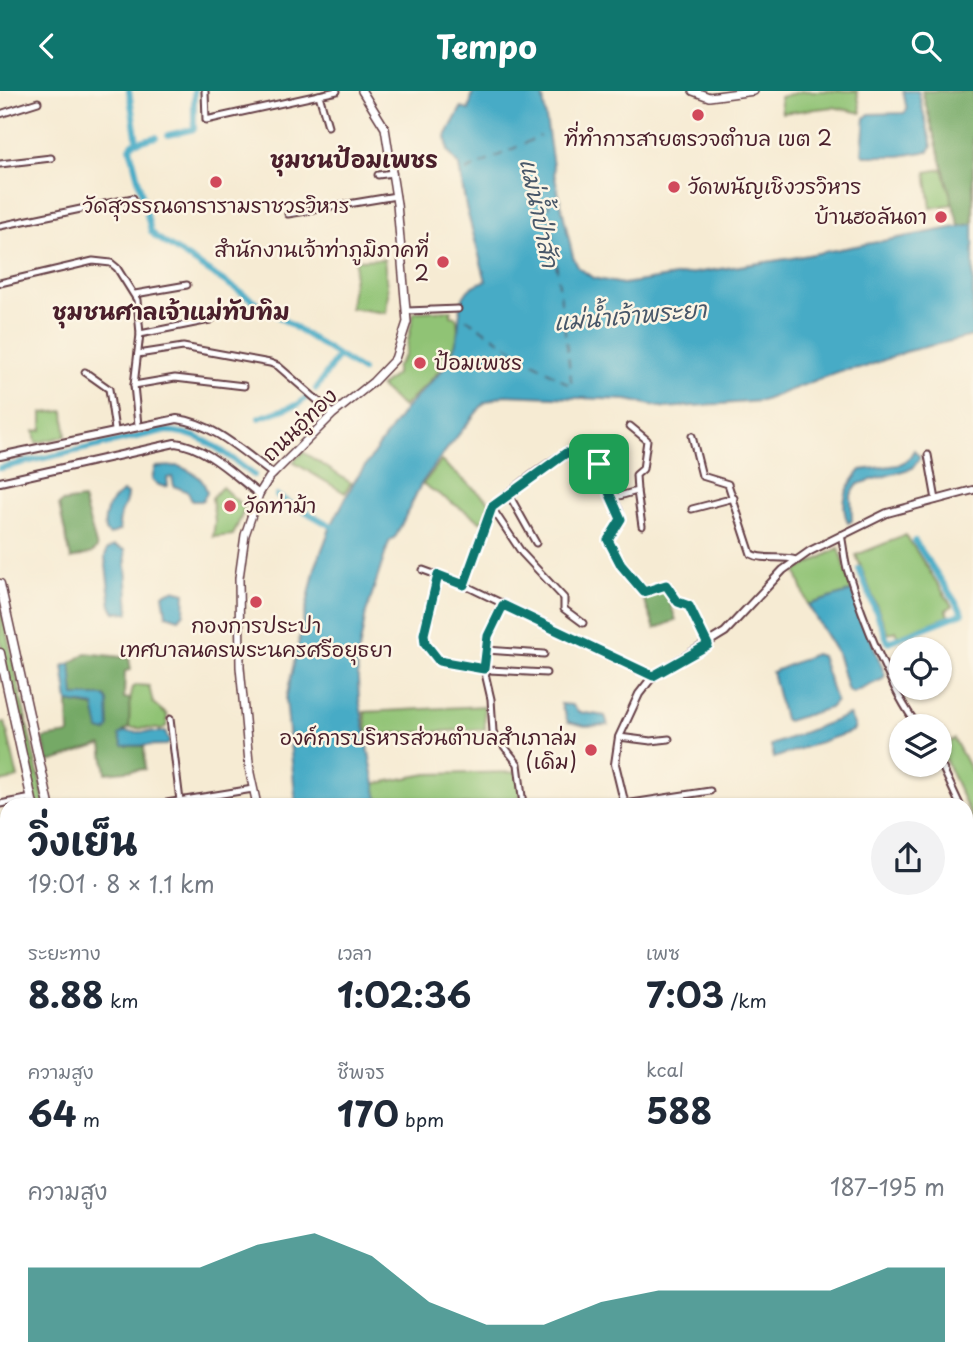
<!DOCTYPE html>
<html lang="th">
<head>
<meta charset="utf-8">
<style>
  :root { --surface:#fff; --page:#f2f2f3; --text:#1f2937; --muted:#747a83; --accent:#0f766e }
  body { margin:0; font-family:"Playpen Sans","Playpen Sans Thai",sans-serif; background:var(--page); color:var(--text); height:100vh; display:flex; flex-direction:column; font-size:26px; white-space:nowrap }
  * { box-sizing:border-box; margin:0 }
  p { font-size:23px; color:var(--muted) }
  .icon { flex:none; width:38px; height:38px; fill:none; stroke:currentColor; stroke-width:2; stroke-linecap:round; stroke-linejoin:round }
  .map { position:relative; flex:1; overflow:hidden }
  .panel { position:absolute; left:0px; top:707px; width:973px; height:567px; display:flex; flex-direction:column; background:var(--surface); border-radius:21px 21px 0 0; box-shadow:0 2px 5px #0004 }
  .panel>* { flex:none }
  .controls { position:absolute; left:889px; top:546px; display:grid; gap:14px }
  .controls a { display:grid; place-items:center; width:63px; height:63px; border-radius:50%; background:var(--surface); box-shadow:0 2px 5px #0004; font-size:35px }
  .pin { position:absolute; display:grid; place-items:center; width:60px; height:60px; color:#fff; margin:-30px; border-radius:14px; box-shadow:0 4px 10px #0006 }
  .round { display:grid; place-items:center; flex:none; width:74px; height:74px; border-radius:37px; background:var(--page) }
  .summary { display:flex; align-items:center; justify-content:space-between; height:119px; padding:0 28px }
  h1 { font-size:38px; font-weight:700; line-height:52px }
  .metrics { display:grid; grid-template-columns:repeat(3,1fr); gap:10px; height:119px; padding:7px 28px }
  .metrics div { display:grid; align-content:center }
  .metrics b { font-size:35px; font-weight:700 }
  .metrics small { font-size:19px; font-weight:400 }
  .metrics p { font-size:19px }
  .chart { height:196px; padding:14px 28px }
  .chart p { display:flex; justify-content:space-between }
  .chart svg { width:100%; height:126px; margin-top:7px; fill:var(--accent); opacity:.7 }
  header { display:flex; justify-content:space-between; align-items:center; height:91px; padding:0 28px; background:var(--accent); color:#fff; font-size:32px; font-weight:700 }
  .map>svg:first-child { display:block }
  .green { fill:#90c374; stroke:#6d7150; stroke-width:2 }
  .forest { fill:#74a966; stroke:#5f6448; stroke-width:2 }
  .water { fill:#46abc6; stroke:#486578; stroke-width:2 }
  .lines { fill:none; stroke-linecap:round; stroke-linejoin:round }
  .canal { stroke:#46abc6; stroke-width:6 }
  .ferry { stroke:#485769; stroke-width:2; stroke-dasharray:9 7; stroke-linecap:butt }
  .minor-casing { stroke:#643e44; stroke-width:9 }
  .tertiary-casing { stroke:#643e44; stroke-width:10 }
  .secondary-casing { stroke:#643e44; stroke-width:10 }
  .primary-casing { stroke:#643e44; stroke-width:11 }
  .minor { stroke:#fff; stroke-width:5 }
  .tertiary { stroke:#fff; stroke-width:6 }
  .secondary { stroke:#fff; stroke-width:7 }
  .primary { stroke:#fff; stroke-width:8 }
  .route-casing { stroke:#fff; stroke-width:14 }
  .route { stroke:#0f766e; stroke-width:9 }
  .poi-dot { fill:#d1495b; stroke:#fcf5e5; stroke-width:2.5 }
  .labels { text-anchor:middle; stroke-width:5; stroke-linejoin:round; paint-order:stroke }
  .poi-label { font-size:21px; fill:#4a1f2b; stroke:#fcf5e5 }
  .street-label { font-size:21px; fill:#4a1f2b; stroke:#fcf5e5 }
  .neighbourhood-label { font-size:23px; font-weight:bold; fill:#4a1f2b; stroke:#fcf5e5 }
  .water-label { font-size:23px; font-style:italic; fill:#485769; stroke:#fcf5e5 }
</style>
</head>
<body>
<header><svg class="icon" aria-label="back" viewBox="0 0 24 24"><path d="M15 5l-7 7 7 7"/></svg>Tempo<svg class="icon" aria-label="search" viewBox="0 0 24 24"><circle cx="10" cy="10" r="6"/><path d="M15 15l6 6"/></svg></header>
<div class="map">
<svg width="973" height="1274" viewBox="0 0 973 1274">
  <rect width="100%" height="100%" fill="#fcf5e5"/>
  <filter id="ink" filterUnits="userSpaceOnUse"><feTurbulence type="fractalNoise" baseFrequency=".0143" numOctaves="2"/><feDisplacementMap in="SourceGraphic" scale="14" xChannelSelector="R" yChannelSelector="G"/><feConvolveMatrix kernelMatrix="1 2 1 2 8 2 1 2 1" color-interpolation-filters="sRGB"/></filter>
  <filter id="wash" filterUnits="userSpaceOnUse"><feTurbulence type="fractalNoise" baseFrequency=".00686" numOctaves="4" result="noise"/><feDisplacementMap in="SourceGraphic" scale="28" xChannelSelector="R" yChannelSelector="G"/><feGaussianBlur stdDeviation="1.57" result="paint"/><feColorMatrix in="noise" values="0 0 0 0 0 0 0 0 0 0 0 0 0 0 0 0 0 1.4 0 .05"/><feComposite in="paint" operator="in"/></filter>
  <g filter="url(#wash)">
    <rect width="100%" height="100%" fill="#f6ebd3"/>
    <g class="green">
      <path d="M803 0H857L861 22 833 16 782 22 780 6Z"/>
      <path d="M943 78 953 113 931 117 926 81Z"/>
      <path d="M384 168 388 203 386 222 350 217 356 169Z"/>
      <path d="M451 219V225L456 226C467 264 427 291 403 316L380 296 396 283V276L405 265 414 221Z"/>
      <path d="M64 320 66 345 36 352 34 340 42 339V322Z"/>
      <path d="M303 361 351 392 345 402 293 371Z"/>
      <path d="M441 370 491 412 482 431 423 393Z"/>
      <path d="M222 396 245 417 233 444 213 446 215 430 212 407Z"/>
      <path d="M906 444 952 515 946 519 949 525 898 545 896 540 888 543 856 464Z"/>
      <path d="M839 457 852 500 808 514 796 480Z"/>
      <path d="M0 512 45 714H37L0 548Z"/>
      <path d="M137 594 149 595 153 612 167 624V634L163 638 129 637 127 634 132 597Z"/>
      <path d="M484 615 485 638 368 644 364 621Z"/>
      <path d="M5 631 18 687 0 691V632Z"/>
      <path d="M954 648 973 683V729L940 657Z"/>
      <path d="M519 681 520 714H379L373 693 427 683Z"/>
      <path d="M7 774V888L0 890V775Z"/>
    </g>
    <g class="forest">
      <path d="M922 0H973V133L959 135Z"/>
      <path d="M83 408 97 457 92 462 71 468 59 414 62 411Z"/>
      <path d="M660 497 667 503 676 529 655 538 642 504Z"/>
      <path d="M86 562 129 567 131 579 125 580 124 607 130 608 129 637 123 641V655H144L145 678 106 682 102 654C83 657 68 667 48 671L43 647 69 643 68 611 94 616 104 605H73L71 572Z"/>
      <path d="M969 976 973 978V1074L966 1075V978Z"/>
      <path d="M966 1089 973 1099V1202L966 1187Z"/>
    </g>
    <g class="water">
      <path d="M473 0H542L554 82 573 166 578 176 593 187 623 193 792 167 973 133V245L908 260 865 276 840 280 762 310 665 317 627 309 504 304 484 312 439 368 421 393 396 445 389 451 366 522 357 570 359 608 379 714H296L286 608 315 477 331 435 354 391 405 318 452 269 449 266C469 241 445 199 486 190L466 116 459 75 448 60 446 45 461 17 469 19Z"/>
      <path d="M903 0H918L932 55 929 60 899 65H866L862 62 865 27 869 23 904 22 907 19Z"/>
      <path d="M914 359 920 366 913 377 858 393 851 404 852 430 848 432C839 410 847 395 861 379L898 374 908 369Z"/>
      <path d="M178 375C193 381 204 386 207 402L202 410H192L188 401 174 395 172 386 167 387 168 395C160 396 156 393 152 388L155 376Z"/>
      <path d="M123 401 127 403C127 416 116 423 120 439L110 444 105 440C103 423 108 410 123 401Z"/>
      <path d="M114 455 125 459 129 522 115 521 111 515 105 466 107 459Z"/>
      <path d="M173 499 185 502 184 522 179 528 166 524 163 503Z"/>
      <path d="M852 500 885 584 883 588 853 602 848 600 837 562 808 514Z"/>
      <path d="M815 563 821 565 836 610 830 617 787 630 784 628 772 581Z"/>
      <path d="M71 572 74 605H104L108 610 109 637 106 641 99 639 94 615 68 611 63 575Z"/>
      <path d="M561 613 572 614 579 621 605 625 608 634 585 635 568 631Z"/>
      <path d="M849 624 855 635 853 640 774 667 771 654Z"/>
      <path d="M123 641H165L170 651 167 654 123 655 119 644Z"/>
      <path d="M973 871V962L966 950V875Z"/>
      <path d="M666 1267H778L783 1274H673Z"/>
    </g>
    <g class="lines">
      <g class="canal">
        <path d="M129 0 137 51"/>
        <path d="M168 44 194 38V0"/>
        <path d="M132 65 130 57 133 52 156 46"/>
        <path d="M133 68 151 140 156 146 362 280"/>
        <path d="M316 298 338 265"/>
        <path d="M259 327 299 313 306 307"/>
        <path d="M0 377 163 340C202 340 224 362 254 384"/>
        <path d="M277 405 337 438"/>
        <path d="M859 478 888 551 963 522 915 450"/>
      </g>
      <g class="ferry">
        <path d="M466 80 540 45"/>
        <path d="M548 108 572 296"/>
        <path d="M466 228 571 295"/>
      </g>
    </g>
  </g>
  <g filter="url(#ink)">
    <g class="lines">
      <g class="minor-casing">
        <g id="minor">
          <path d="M205 0 206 29 337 0"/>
          <path d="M319 4 328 35"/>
          <path d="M0 23 38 11"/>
          <path d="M0 73 51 67"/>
          <path d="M378 84 393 82"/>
          <path d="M288 123 396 105"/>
          <path d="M0 135 133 107"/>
          <path d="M0 192 93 170 111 172 117 177 137 209 140 243 134 294 138 334"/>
          <path d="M135 203 187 194"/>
          <path d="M407 220 458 218"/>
          <path d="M140 243 210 229 227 217"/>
          <path d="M138 263 183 256 270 272 278 275 333 323"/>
          <path d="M85 281 109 298 115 339"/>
          <path d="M134 294 175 287 244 295"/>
          <path d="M692 345 702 385 728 393 751 463C763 470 782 464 796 469"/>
          <path d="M928 364 936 409"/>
          <path d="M637 400 642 435"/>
          <path d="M508 402 536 452"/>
          <path d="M612 407 637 400 636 384 643 378 647 349 630 335"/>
          <path d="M492 417 522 462 564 507V518L583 532"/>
          <path d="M692 418 734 407"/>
          <path d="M841 444C844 456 844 469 848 481 862 525 891 600 918 635"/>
          <path d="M423 479 464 494 653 585"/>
          <path d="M438 484 423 543 425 552 439 570 489 579 546 582"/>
          <path d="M464 494 489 421 495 413C508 402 553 366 566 362 587 357 600 374 609 389 603 404 625 416 620 431 618 437 611 442 608 449L621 474 644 501 666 494 678 511 689 515 708 554"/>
          <path d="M503 514 488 546 484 578 491 608 493 641 518 673 523 714"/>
          <path d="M486 559 544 563"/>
          <path d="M170 628 180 710"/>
          <path d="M619 646 651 650 669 648"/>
          <path d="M940 671 960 714"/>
          <path d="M0 713 32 707"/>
          <path d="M625 713 710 700"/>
          <path d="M154 714 253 698"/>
          <path d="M966 728 973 744"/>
          <path d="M966 870 973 867"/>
          <path d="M966 955 970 965 966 971"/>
          <path d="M966 1256 973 1253"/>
          <path d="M379 1274 411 1267"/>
          <path d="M875 1274 886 1267"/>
          <path d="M932 1274 945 1267"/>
        </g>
      </g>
      <g class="tertiary-casing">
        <g id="tertiary">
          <path d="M0 365 177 328C213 332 244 362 273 383"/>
          <path d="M0 391 175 352C206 355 235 385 259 403"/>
          <path d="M625 714 615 673 619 646 639 603 653 585 725 541 783 479 810 460 887 422 973 399"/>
          <path d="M909 1267 917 1274"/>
        </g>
      </g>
      <g class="secondary-casing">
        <g id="secondary">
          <path d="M693 0 709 6 754 0"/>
          <path d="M257 714 250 682 240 576 239 487 245 444 259 403 269 387 333 323 373 291 395 268 407 231 397 113 385 37 362 0"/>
          <path d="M0 958 7 956"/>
          <path d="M0 970 7 969"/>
          <path d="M598 1267 604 1274"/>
        </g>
      </g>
      <g class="primary-casing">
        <g id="primary">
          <path d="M0 493 49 714"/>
          <path d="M0 562 33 714"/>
          <path d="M155 1267 157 1274"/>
          <path d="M171 1267 173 1274"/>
        </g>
      </g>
      <use href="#minor" class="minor"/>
      <use href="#tertiary" class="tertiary"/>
      <use href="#secondary" class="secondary"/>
      <use href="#primary" class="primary"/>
    </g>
  </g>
  <g class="lines" filter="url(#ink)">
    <g class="route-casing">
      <path id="route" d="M566 362C589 364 597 369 609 389L607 397 621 428 608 449 621 474 644 501 666 494 678 511 689 515 708 554 653 585 503 514 488 545 484 578 439 570 425 552 424 543 438 484 464 494 492 416Z"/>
    </g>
    <use href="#route" class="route"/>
  </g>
  <g class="poi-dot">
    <circle cx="698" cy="24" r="7"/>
    <circle cx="216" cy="91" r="7"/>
    <circle cx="674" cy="96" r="7"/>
    <circle cx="941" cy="126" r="7"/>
    <circle cx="443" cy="171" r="7"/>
    <circle cx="420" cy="272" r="7"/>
    <circle cx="230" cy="415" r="7"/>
    <circle cx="256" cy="511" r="7"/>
    <circle cx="591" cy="659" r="7"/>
  </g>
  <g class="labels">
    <g class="poi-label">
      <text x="698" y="55">ที่ทำการสายตรวจตำบล เขต 2</text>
      <text x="688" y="103" text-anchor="start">วัดพนัญเชิงวรวิหาร</text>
      <text x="216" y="122">วัดสุวรรณดารารามราชวรวิหาร</text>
      <text x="927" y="133" text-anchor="end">บ้านฮอลันดา</text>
      <text x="429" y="166" text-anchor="end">สํานักงานเจ้าท่าภูมิภาคที่<tspan x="429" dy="24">2</tspan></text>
      <text x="434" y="279" text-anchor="start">ป้อมเพชร</text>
      <text x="244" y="422" text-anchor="start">วัดท่าม้า</text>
      <text x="256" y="542">กองการประปา<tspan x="256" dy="24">เทศบาลนครพระนครศรีอยุธยา</tspan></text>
      <text x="577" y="654" text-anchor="end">องค์การบริหารส่วนตำบลสำเภาล่ม<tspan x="577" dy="24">(เดิม)</tspan></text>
    </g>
    <g class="street-label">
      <text transform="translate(300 334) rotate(-44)" y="7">ถนนอู่ทอง</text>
    </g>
    <g class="neighbourhood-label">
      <text x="354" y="77">ชุมชนป้อมเพชร</text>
      <text x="171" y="229">ชุมชนศาลเจ้าแม่ทับทิม</text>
    </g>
    <g class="water-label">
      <text transform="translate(539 122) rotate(78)" y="8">แม่น้ำป่าสัก</text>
      <text transform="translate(630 225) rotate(-5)" y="8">แม่น้ำเจ้าพระยา</text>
    </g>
  </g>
</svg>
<div class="controls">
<a><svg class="icon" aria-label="locate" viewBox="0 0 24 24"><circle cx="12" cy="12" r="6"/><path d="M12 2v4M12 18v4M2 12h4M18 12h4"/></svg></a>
<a><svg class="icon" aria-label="layers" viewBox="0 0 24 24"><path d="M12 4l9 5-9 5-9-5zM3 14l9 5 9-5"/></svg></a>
</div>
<div class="pin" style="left:599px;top:373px;background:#1e9e55"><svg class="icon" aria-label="arrive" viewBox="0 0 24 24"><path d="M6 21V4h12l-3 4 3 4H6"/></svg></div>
<section class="panel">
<div class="summary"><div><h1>วิ่งเย็น</h1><p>19:01 · 8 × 1.1 km</p></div><a class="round"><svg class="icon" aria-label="share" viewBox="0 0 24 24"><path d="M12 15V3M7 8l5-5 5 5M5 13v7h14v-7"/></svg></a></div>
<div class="metrics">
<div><p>ระยะทาง</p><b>8.88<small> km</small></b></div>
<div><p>เวลา</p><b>1:02:36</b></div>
<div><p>เพซ</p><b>7:03<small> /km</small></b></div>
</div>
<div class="metrics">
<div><p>ความสูง</p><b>64<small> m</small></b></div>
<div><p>ชีพจร</p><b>170<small> bpm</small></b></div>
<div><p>kcal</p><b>588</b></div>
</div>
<div class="chart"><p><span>ความสูง</span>187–195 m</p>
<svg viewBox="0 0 160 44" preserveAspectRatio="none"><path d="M0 44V18L10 18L20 18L30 18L40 10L50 6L60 14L70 30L80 38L90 38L100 30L110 26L120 26L130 26L140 26L150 18L160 18V44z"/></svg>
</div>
</section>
</div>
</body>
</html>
